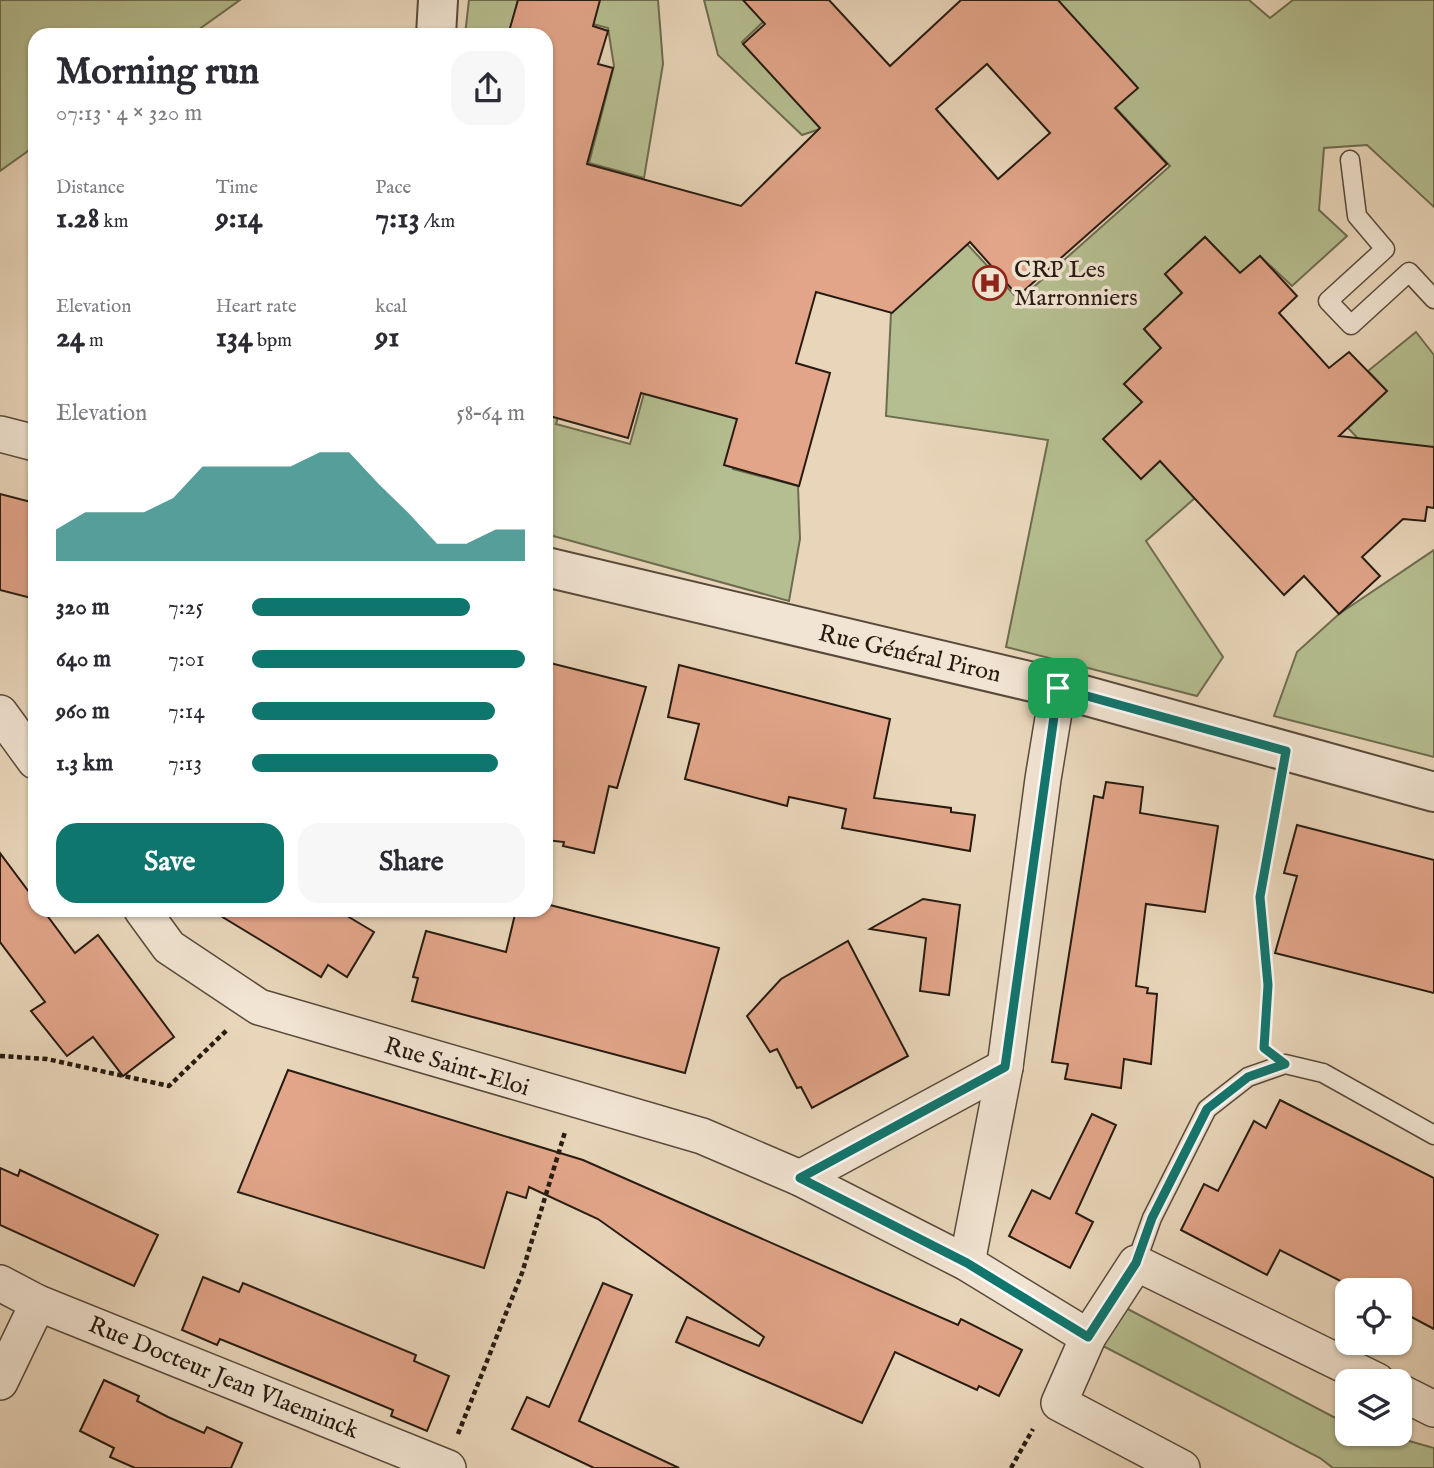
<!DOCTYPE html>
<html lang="en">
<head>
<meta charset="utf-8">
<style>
  :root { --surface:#fff; --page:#f7f7f7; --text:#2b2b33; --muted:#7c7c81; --accent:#0f766e }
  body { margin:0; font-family:"IM FELL English",serif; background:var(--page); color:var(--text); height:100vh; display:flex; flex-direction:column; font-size:26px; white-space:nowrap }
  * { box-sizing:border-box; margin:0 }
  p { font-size:23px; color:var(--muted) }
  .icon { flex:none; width:38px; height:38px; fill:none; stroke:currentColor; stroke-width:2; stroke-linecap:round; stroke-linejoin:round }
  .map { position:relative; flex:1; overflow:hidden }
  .panel { position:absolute; left:28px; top:28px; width:525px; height:889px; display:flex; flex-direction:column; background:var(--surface); border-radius:21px; box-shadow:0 2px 5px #0004 }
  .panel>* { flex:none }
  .controls { position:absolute; left:1335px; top:1278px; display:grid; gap:14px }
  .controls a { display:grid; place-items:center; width:77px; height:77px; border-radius:14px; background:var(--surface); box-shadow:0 2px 5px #0004; font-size:35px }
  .pin { position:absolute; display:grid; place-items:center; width:60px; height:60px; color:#fff; margin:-30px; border-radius:14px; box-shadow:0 4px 10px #0006 }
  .round { display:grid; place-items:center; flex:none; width:74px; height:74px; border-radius:21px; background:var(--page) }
  .summary { display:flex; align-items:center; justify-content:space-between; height:119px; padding:0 28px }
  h1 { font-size:38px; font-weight:800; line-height:52px }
  .metrics { display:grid; grid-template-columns:repeat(3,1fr); gap:10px; height:119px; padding:7px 28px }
  .metrics div { display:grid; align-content:center }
  .metrics b { font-size:30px; font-weight:800 }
  .metrics small { font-size:19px; font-weight:400 }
  .metrics p { font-size:19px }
  .chart { height:196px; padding:14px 28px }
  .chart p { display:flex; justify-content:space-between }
  .chart svg { width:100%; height:126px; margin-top:7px; fill:var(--accent); opacity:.7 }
  .cta { display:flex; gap:14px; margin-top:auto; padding:14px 28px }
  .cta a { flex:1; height:80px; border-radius:21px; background:var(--accent); color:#fff; font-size:28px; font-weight:800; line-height:80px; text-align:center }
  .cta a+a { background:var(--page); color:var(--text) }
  ul { padding:0 28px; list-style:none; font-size:23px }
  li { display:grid; grid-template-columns:112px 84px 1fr; align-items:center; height:52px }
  li i { height:18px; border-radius:9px; background:var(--accent) }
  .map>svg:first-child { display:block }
  .green { fill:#b5be90; stroke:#6e6c50; stroke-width:2 }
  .building { fill:#e2a589; stroke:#271b11; stroke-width:2; fill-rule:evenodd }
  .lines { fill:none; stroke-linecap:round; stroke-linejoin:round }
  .service-casing { stroke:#584a3b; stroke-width:21 }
  .minor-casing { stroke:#584a3b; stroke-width:38 }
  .tertiary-casing { stroke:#584a3b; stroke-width:42 }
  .path { stroke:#271b11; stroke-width:4.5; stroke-dasharray:5 3.5; stroke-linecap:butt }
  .service { stroke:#f1e4d2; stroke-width:18 }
  .minor { stroke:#f1e4d2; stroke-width:35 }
  .tertiary { stroke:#f1e4d2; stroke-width:38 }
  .route-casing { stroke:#fff; stroke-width:14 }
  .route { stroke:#0f766e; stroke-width:9 }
  .labels { text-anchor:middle; stroke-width:7; stroke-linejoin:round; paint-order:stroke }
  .poi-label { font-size:24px; fill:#271b11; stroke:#f1e4d2; text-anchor:start }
  .street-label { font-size:24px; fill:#271b11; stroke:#f1e4d2 }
</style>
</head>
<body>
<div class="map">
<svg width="1434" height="1468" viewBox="0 0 1434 1468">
  <rect width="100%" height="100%" fill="#e9d6ba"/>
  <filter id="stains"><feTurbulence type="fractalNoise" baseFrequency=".00286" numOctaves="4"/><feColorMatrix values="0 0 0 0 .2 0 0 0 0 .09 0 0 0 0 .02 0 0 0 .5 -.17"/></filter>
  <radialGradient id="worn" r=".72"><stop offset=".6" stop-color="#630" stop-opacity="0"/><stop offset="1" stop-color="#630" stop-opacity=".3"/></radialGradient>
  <g class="green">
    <path d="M0 0H240L191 35H35V146L0 171Z"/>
    <path d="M469 0H518L509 35H465Z"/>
    <path d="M599 0H658L663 64 644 178 589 163 614 66 608 28 593 24Z"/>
    <path d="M704 0H744L764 21 742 42 823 128 802 135 718 55Z"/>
    <path d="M1049 0H1249L1270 18 1293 0H1434V207L1367 145 1324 148 1319 210 1347 236 1292 286 1260 256 1240 273 1205 237 1165 274 1182 293 1144 329 1161 348 1124 384 1142 402 1160 461 1195 498 1146 541 1223 657 1197 696 1006 647 1048 440 886 416 891 313 967 244 1019 300 1170 166 1114 106Z"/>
    <path d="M1416 332 1434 355V447H1366L1348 428 1387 391 1368 371Z"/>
    <path d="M580 339 556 424 630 444 645 390 747 418 733 469 798 486 800 539 789 601 546 534V369Z"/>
    <path d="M1434 550V757L1274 716 1297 652 1339 614Z"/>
    <path d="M1122 1306 1347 1424 1348 1433H1381L1434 1448V1468H1333L1320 1458 1101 1345Z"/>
  </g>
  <g class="building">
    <path d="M518 0H600L593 26 608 31 598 64 613 68 587 164 741 206 820 128 743 44 765 24 743 0H829L890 66 961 0H1058L1138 88 1115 108 1167 164 1018 296 970 242 892 313 816 292 796 363 830 373 799 486 724 465 737 419 641 393 628 438 546 415V35H508ZM987 64 1050 133 998 179 936 109Z"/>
    <path d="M1205 237 1240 273 1260 256 1297 296 1279 313 1329 368 1349 352 1387 391 1339 436 1434 447V508L1427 507 1425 521 1403 519 1362 557 1380 576 1339 614 1304 576 1284 595 1160 461 1141 479 1103 439 1142 402 1124 384 1161 348 1144 329 1182 293 1165 274Z"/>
    <path d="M0 494 35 503V599L0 590Z"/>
    <path d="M546 662 646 687 617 788 609 786 594 853 563 846 564 842 546 840Z"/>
    <path d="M679 665 890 719 874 798 951 808V812L975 815 970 851 842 828 846 809 789 797 787 806 685 779 699 724 668 717Z"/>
    <path d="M1106 782 1143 787 1140 813 1218 826 1205 912 1146 904 1136 986 1148 988 1147 993 1157 994 1151 1064 1124 1059 1121 1088 1065 1079 1068 1064 1052 1062 1094 796 1103 798Z"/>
    <path d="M1297 825 1434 860V993L1275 953 1297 876 1284 873Z"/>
    <path d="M0 853 35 900V910H43L75 953 98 935 174 1037 123 1076 93 1037 67 1056 31 1011 45 1002 0 942Z"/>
    <path d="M923 899 960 905 949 995 920 991 926 938 870 929Z"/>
    <path d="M546 904 719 948 685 1073 412 1001 418 978 413 977 426 931 506 952 516 910H546Z"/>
    <path d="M211 910H337L374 932 347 977 328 965 321 977Z"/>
    <path d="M848 941 908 1056 812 1108 801 1087 797 1088 777 1049 770 1052 747 1016 781 979Z"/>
    <path d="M288 1070 583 1160 958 1325 961 1319 1022 1350 999 1396 979 1386 977 1390 895 1352 862 1423 676 1342 687 1317 759 1346 764 1337 598 1219 529 1187 526 1198 507 1192 484 1268 238 1192Z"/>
    <path d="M1280 1100 1434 1178V1329L1400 1311V1290H1358L1280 1250 1267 1275 1181 1230 1204 1184 1218 1191 1254 1121 1266 1128Z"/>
    <path d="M1092 1114 1116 1125 1076 1213 1093 1222 1070 1268 1009 1236 1032 1190 1050 1199Z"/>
    <path d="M0 1168 18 1176 20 1170 158 1235 134 1286 0 1225Z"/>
    <path d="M203 1277 239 1292 243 1283 416 1355 414 1361 449 1376 427 1431 391 1416 393 1410 323 1381 220 1339 217 1345 182 1330Z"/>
    <path d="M603 1283 632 1295 579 1421 679 1468H594L512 1429 527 1397 549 1407Z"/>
    <path d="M104 1380 139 1396 137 1401 168 1417 204 1433 207 1427 242 1443 231 1468H135L110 1457 114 1448 80 1431Z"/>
  </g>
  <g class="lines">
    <g class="service-casing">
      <g id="service">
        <path d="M1350 160 1357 216 1385 249 1328 301 1351 325 1409 272 1434 299"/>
        <path d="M1136 1263 1152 1218 1207 1109 1248 1077 1285 1064 1323 1073 1434 1135"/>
      </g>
    </g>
    <g class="minor-casing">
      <g id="minor">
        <path d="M0 434 35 443"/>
        <path d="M0 713 35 761"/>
        <path d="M142 910 169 947 259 1007 702 1136 800 1178 967 1263 1088 1337"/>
        <path d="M800 1178 1005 1067"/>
        <path d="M967 1263 1005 1067 1043 779 1058 688"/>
        <path d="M0 1283 38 1303 448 1468"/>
        <path d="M0 1382 38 1303"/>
        <path d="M1400 1392 1434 1409"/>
        <path d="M1182 1468 1059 1403 1088 1337 1136 1263 1377 1381"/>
      </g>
    </g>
    <g class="tertiary-casing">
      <g id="tertiary">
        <path d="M436 35 438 0"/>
        <path d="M546 567 1058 688 1434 792"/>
      </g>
    </g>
    <g class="path">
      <path d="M1264 1042 1267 985 1260 897 1279 790"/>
      <path d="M0 1056 47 1059 169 1086 228 1029"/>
      <path d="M458 1434 522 1273 565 1132"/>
      <path d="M1011 1468 1033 1429"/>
    </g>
    <use href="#service" class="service"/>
    <use href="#minor" class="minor"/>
    <use href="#tertiary" class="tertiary"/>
  </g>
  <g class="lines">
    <g class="route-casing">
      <path id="route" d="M1058 688 1286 751 1260 897 1268 985 1264 1048 1285 1064 1248 1077 1207 1109 1152 1218 1136 1263 1088 1337 967 1263 800 1178 1005 1067Z"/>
    </g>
    <use href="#route" class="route"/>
  </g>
  <defs>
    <g id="hospital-ring" transform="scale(1.75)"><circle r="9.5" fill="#f1e4d2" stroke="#8f2418" stroke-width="1.5"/><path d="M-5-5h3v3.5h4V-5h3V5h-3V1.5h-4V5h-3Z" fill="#8f2418"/></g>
  </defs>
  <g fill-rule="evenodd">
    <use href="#hospital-ring" x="990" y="283"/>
  </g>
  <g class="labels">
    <g class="poi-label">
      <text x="1014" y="277">CRP Les<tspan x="1014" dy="28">Marronniers</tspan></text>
    </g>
    <g class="street-label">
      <text transform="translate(910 653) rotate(13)" y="8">Rue Général Piron</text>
      <text transform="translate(457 1066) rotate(17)" y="8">Rue Saint-Eloi</text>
      <text transform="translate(224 1377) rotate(22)" y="8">Rue Docteur Jean Vlaeminck</text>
    </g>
  </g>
  <rect width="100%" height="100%" filter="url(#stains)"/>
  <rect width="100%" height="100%" fill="url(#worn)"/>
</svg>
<div class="controls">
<a><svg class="icon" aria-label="locate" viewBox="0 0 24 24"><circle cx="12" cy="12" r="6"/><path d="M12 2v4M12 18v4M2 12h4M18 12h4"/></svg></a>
<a><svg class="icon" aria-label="layers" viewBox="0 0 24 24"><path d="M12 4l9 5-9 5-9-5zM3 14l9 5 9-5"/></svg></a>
</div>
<div class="pin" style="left:1058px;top:688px;background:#1e9e55"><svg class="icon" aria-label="arrive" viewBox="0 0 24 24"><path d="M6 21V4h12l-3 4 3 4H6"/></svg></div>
<section class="panel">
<div class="summary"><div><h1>Morning run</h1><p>07:13 · 4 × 320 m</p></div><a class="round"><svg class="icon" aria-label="share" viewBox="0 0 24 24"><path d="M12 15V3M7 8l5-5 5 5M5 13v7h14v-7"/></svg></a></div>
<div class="metrics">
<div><p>Distance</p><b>1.28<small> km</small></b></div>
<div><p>Time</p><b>9:14</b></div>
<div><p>Pace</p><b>7:13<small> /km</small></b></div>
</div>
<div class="metrics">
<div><p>Elevation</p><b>24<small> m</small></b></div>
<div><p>Heart rate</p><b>134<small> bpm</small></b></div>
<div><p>kcal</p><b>91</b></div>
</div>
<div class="chart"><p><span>Elevation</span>58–64 m</p>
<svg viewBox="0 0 160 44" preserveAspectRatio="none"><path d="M0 44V33L10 27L20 27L30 27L40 22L50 11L60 11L70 11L80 11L90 6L100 6L110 17L120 27L130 38L140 38L150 33L160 33V44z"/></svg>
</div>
<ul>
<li><b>320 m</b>7:25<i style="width:80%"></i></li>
<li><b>640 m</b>7:01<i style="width:100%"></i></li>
<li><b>960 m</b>7:14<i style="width:89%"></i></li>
<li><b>1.3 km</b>7:13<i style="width:90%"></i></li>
</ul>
<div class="cta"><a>Save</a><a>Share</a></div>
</section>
</div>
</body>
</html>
